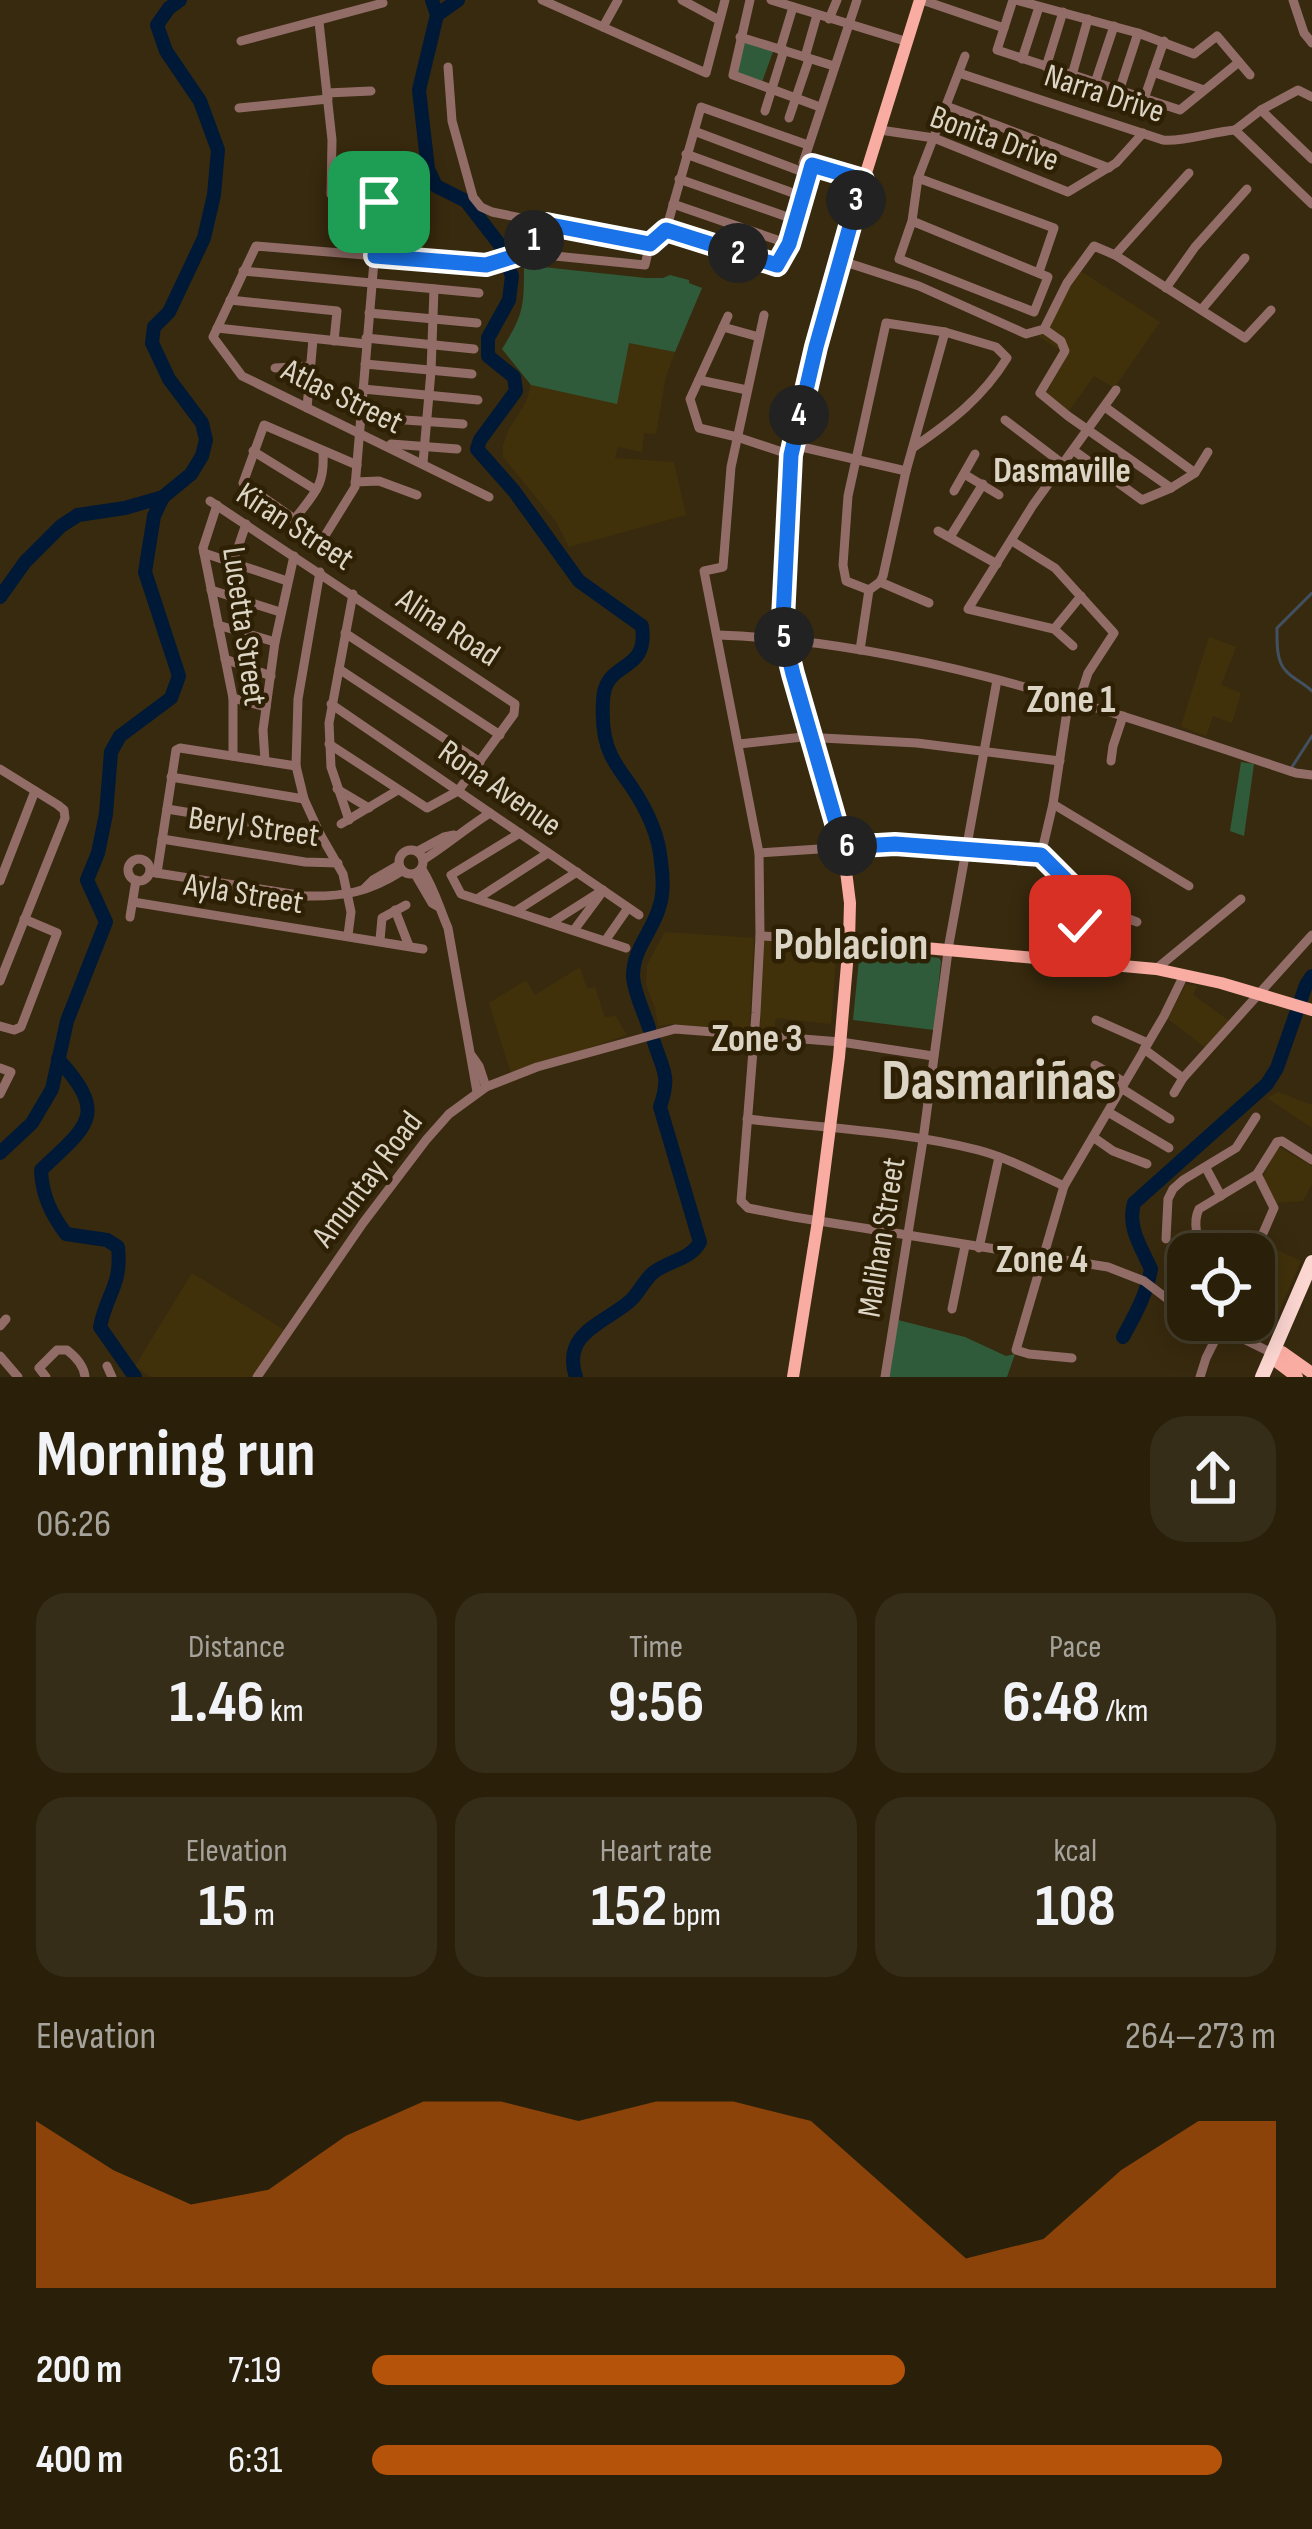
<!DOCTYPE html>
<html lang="en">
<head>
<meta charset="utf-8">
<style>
  :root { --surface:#2a200a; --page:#362d18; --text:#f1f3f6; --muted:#a5a39c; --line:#463e2b; --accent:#b45309 }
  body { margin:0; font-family:"Sofia Sans Condensed",sans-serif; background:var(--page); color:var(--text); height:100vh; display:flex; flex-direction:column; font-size:45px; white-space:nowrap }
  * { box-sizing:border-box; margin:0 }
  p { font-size:39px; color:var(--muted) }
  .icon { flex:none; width:66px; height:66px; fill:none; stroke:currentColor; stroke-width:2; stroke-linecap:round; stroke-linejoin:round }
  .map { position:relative; height:1377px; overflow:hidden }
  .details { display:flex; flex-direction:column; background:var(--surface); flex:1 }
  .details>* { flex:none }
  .controls { position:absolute; left:1167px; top:1233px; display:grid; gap:24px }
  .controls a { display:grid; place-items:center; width:108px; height:108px; border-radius:24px; background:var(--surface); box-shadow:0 6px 30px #0003,0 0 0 3px var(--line); font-size:60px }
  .pin { position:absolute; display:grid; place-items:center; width:102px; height:102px; color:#fff; margin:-51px; border-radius:24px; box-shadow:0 6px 18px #0006 }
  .km { position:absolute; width:60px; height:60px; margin:-30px; border-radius:50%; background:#222; color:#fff; font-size:33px; line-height:60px; text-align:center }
  .round { display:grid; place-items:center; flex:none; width:126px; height:126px; border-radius:36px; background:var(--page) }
  .overview { display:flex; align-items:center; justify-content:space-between; height:204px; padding:0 36px }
  h1 { font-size:66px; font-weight:700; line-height:90px }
  .figures { display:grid; grid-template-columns:repeat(3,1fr); gap:18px; height:204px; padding:12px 36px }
  .figures div { display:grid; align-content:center; border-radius:30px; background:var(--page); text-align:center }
  .figures b { font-size:60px; font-weight:700 }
  .figures small { font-size:33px; font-weight:400 }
  .figures p { font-size:33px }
  .chart { height:336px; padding:24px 36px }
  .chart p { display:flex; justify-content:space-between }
  .chart svg { width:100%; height:216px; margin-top:12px; fill:var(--accent); opacity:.7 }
  ul { padding:0 36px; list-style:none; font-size:39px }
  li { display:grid; grid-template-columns:192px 144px 1fr; align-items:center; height:90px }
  li i { height:30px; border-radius:15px; background:var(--accent) }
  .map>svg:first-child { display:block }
  .built { fill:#41310b }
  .green { fill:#305b3b }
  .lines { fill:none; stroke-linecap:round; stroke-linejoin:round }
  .stream { stroke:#425161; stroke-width:3 }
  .river { stroke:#001936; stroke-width:14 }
  .minor { stroke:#926d68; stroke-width:9 }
  .major { stroke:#f9aca2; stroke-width:12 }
  .highway { stroke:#fcd6d1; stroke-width:14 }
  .route-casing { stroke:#fff; stroke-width:24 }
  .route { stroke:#1a73e8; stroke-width:15 }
  .labels { text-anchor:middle; stroke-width:9; stroke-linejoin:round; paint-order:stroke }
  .street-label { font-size:33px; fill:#dcd4c4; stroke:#2d2004 }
  .neighbourhood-label { font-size:36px; font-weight:bold; fill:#dcd4c4; stroke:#2d2004 }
  .quarter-label { font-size:39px; font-weight:bold; fill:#dcd4c4; stroke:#2d2004 }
  .district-label { font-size:45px; font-weight:bold; fill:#dcd4c4; stroke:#2d2004 }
  .town-label { font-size:57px; font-weight:bold; fill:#dcd4c4; stroke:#2d2004 }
</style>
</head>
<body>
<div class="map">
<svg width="1312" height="1377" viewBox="0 0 1312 1377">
  <rect width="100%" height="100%" fill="#382a0e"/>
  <g class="built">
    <path d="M1071 265 1160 322 1114 388 1094 376 1068 412 1045 395 1068 355 1039 337Z"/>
    <path d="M629 342 675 352 666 376 656 434 644 433 642 452 618 447 615 458 674 462 686 515 569 547 557 523 503 457V445L509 429 526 402 531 385 616 403Z"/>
    <path d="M1209 637 1236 647 1221 685 1241 693 1232 723 1213 716 1206 736 1181 726Z"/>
    <path d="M665 932 754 938 749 1030 672 1024 658 1026 655 1008 646 984 647 965Z"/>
    <path d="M764 939 837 945 831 1024 776 1018 774 1031H760Z"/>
    <path d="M580 967 587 989 595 987 605 1018 615 1015 627 1035 511 1074 489 1003 526 980 535 995Z"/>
    <path d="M1186 984 1197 986 1193 995 1229 1021 1206 1048 1168 1019Z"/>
    <path d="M1278 1092 1312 1105V1128L1267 1098Z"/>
    <path d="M1277 1146 1312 1166V1184L1303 1201 1277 1203 1263 1177Z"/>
    <path d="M1265 1244 1301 1261 1268 1337 1252 1335 1227 1323 1229 1320H1254V1267Z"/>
    <path d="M192 1273 286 1331 252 1377H151L135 1366Z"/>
  </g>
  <g class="green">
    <path d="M743 39 774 49 762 82 736 74Z"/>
    <path d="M524 265 646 278H663L670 275 689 280V283L702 288 675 352 629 343 617 404 531 385 502 349C524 314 524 306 524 265Z"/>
    <path d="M1241 762 1254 764 1244 836 1230 831Z"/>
    <path d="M860 949 939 958 941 961 934 1030 853 1020Z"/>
    <path d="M898 1320 965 1337 1006 1356 1015 1354 1007 1377H889Z"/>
  </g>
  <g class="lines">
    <g class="stream">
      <path d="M1312 593 1277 628C1277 642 1276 661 1286 671 1293 679 1304 683 1312 691"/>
      <path d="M1292 767 1312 736"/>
    </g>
    <g class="river">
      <path d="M432 0 437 15 419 90 428 169 436 186 466 201 500 245 512 276 509 300 488 338V356L514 377 516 391 480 440 477 449 514 491 579 581 642 626C649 676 604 658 603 701 602 718 603 739 611 755 616 766 624 776 631 786 646 808 659 835 661 862 663 876 664 894 659 908 652 932 633 949 633 976 634 993 644 1012 649 1028"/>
      <path d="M437 15 458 0"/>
      <path d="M0 597 25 562 61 526 78 515 125 508 163 497 191 474 202 456 206 440 202 423 169 379 152 343 154 327 169 312 204 238 214 195 218 150 200 101 166 51 157 25 169 8 180 0"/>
      <path d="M58 1059C109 1115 88 1125 41 1170 42 1195 51 1214 66 1234L107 1240 118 1247C122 1286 107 1292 100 1327L135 1377"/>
      <path d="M0 1153 32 1123 52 1089 67 1021 106 922 87 880 98 853 106 814 111 752 120 736 171 698 179 676 145 572 154 516 163 497"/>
      <path d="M1123 1337C1135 1315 1147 1294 1151 1269 1141 1247 1127 1227 1134 1203L1267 1084 1277 1068 1306 985 1312 976"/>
      <path d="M576 1377C561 1333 605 1323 630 1301 639 1293 644 1280 654 1272 670 1260 690 1260 700 1242L660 1107C671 1075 663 1071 654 1042"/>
    </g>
    <g class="minor">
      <path d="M542 0 706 73 725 0"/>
      <path d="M682 0 719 20"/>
      <path d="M750 0 733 75 820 107"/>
      <path d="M771 0 908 42"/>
      <path d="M857 0 803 163 863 180"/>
      <path d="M922 0 1004 28"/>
      <path d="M1013 0 997 50 1180 110 1239 62"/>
      <path d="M1016 0 1138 33 1194 54 1217 36 1250 75"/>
      <path d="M1293 0 1304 33 1312 43"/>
      <path d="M829 19 837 0"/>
      <path d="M319 22 332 140 331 194 425 207"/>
      <path d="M603 27 618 0"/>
      <path d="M740 37 834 66"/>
      <path d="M241 41 383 3"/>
      <path d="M780 50 793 7"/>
      <path d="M805 57 817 15"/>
      <path d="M1022 59 1039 7"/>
      <path d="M448 67 452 121 473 197 481 207 492 212 650 244 666 230"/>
      <path d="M1046 67 1063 12"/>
      <path d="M1153 72 1204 90"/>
      <path d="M959 73 1163 140C1184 142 1211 132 1235 130"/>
      <path d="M1072 75 1088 19"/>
      <path d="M1095 83 1114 26"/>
      <path d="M1119 91 1138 33"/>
      <path d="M327 93 371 91"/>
      <path d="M1144 99 1164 41"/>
      <path d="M946 106 1109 168"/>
      <path d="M239 108 328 99"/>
      <path d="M1261 110 1312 159"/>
      <path d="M765 111 784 50"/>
      <path d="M789 118 809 59"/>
      <path d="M880 130 934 138 1068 192 1116 163 1143 133"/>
      <path d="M1235 130 1312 204"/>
      <path d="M1235 130 1261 110 1298 90 1312 97"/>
      <path d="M694 131 811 175"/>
      <path d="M686 154 804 197"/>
      <path d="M918 178 1054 228 1039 272"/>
      <path d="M679 179 796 220"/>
      <path d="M673 204 789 244"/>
      <path d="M912 221 1048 277 1034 312 899 259 912 221 918 178 965 56"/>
      <path d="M666 230 701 107 808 145"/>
      <path d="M666 230 777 265 789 244 812 165"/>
      <path d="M525 253 645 265 650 244"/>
      <path d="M1115 255 1189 173"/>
      <path d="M839 260 919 286 1026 334 1044 329 1067 283 1094 246 1115 255 1245 338 1271 310"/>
      <path d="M243 271 479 293"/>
      <path d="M1166 288 1195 247 1247 189"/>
      <path d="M230 300 337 311 334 341"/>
      <path d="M1202 309 1245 258"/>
      <path d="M369 313 477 323"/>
      <path d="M764 315 731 467 723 567 704 571 759 853 760 936 756 1013 741 1201 748 1208 794 1217 1108 1267 1144 1281 1174 1304 1188 1311"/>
      <path d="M728 316 690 399 699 428 737 437 791 455"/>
      <path d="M723 327 759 337"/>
      <path d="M217 328 366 344"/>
      <path d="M1044 329 1061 341 1065 351 1040 393 1068 416 1171 488"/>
      <path d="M366 338 474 349"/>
      <path d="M365 364 472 374"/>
      <path d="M275 368 311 366"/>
      <path d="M699 380 747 390"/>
      <path d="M363 389 478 400"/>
      <path d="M307 408 313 339"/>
      <path d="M361 417 463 424"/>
      <path d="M1005 420 1063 464"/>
      <path d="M391 444 457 449"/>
      <path d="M793 445 906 471"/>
      <path d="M914 447C952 421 983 397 1007 358L996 347 945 332"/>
      <path d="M1073 450 1142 500 1171 488 1195 473 1105 407"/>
      <path d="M253 451 316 490"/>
      <path d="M423 463 431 371 434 289"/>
      <path d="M1195 473 1208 452"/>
      <path d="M964 474 999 495"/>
      <path d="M355 482 379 481 417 495"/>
      <path d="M954 491 975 454"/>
      <path d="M489 497 242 376 213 337 256 246 486 265 525 253 546 224"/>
      <path d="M210 501 515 704 514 714 458 791 427 808 329 744"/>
      <path d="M217 505 203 548 233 698V756"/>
      <path d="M294 520C314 493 325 487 323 452"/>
      <path d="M938 531 997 564"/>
      <path d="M950 537 983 484"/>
      <path d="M323 539 243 483 264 425 357 465"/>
      <path d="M1012 541 1055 568 1114 633 1088 673 1079 701"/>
      <path d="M321 542 355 487 379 202"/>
      <path d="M204 553 287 581"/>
      <path d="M233 562 246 524"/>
      <path d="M320 572 298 699 296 766 304 799 320 834 343 874 351 912 348 935"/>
      <path d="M880 582 929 603"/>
      <path d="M211 590 280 612"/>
      <path d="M218 625 275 642"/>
      <path d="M1054 629 1081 596"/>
      <path d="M345 633 500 735"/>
      <path d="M718 635C918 642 1108 711 1296 773L1312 775"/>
      <path d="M1073 646 1054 629 968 609 1033 505 1116 390"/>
      <path d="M860 650 869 590 846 581 843 565 848 496 886 323 945 332 906 471 883 576 880 582 869 590"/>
      <path d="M225 659 271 676"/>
      <path d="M339 669 480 762"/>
      <path d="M233 698 266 707"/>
      <path d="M331 704 639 915"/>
      <path d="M739 744 803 737 917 743 1060 761"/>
      <path d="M265 761 263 730 275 642 294 556"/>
      <path d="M1111 761 1113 746 1123 716"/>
      <path d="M0 769 58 805 64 810 65 818 0 981"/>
      <path d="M171 777 304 799"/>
      <path d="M337 789 369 808"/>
      <path d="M1053 804 1189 886"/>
      <path d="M167 809 320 834"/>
      <path d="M349 820 331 767 329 723 353 594"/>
      <path d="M341 824 398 790"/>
      <path d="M520 833 451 875 461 894 626 948"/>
      <path d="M162 839 305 862 338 863"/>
      <circle cx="411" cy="862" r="12"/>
      <path d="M418 851 444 837 454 835"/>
      <path d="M759 853 895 844 1041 855"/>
      <path d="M1041 855 1053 804 1069 698"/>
      <path d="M1041 855 1090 904 1080 926 1073 963"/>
      <circle cx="139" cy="870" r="11"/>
      <path d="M423 860C447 845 466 828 490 813"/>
      <path d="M422 869C436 892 438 905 448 928L477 1092"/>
      <path d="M150 872 305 896C344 897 369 892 402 871"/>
      <path d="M157 873 176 750 180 748 296 766"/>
      <path d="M415 874 432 903 439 907"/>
      <path d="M0 881 35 791"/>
      <path d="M365 888 373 880 399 865"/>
      <path d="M477 899 548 853"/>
      <path d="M133 902 423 949"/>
      <path d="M1090 904 1137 922"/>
      <path d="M395 910 409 946"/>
      <path d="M516 911 577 872"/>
      <path d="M130 917 136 880"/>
      <path d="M551 923 603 890"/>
      <path d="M574 930 600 895"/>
      <path d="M760 936 849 941"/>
      <path d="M380 940 382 918 406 905"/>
      <path d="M605 941 628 908"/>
      <path d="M1156 969 1241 899"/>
      <path d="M1096 1020 1148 1043"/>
      <path d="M0 1026 14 1030 21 1027 57 933 24 919"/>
      <path d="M1144 1049 1183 1078"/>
      <path d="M472 1056 479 1066 486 1087"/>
      <path d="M1095 1065 1124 1082"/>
      <path d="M0 1068 11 1072 0 1094"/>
      <path d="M1121 1088 1170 1119"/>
      <path d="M1174 1093 1183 1078 1312 935"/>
      <path d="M1108 1112 1169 1148"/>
      <path d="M747 1119C823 1128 903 1131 978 1150 1008 1158 1036 1173 1064 1186"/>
      <path d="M1093 1137 1113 1151 1147 1164"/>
      <path d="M1206 1168 1221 1196"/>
      <path d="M1257 1174 1277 1142 1282 1141 1312 1160"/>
      <path d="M1166 1239 1168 1199 1173 1189 1183 1180 1236 1148 1256 1117"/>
      <path d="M979 1248 999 1157"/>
      <path d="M1203 1254C1198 1240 1192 1223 1199 1209L1257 1174"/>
      <path d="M1254 1254 1274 1208 1257 1174"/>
      <path d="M952 1309 965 1246"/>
      <path d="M1205 1320 1272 1353"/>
      <path d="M0 1326 6 1319"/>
      <path d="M0 1356 18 1377"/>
      <path d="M1072 1358 1029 1354 1016 1350 1064 1186 1164 1016 1184 975"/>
      <path d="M107 1366 112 1377"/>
      <path d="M46 1377 39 1368 57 1350H67C76 1357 84 1365 85 1377"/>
      <path d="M257 1377 363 1223 426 1140 449 1114 486 1087 537 1067 675 1029 841 1042 933 1056"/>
      <path d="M885 1377 923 1140 949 944 997 680"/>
      <path d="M1200 1377 1206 1358 1225 1320"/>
    </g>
    <g class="major">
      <path d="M849 941 1156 969 1221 983 1312 1010"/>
      <path d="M793 1377 818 1221 839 1057 849 941 850 903 843 847 810 737 784 637 786 528 791 455 798 417 846 237 920 0"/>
      <path d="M1297 1377 1277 1362 1272 1353 1282 1352 1312 1373"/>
    </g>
    <path class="highway" d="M1262 1377 1312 1262"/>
  </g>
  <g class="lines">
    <g class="route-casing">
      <path id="route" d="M379 202 375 256 486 265 525 253 546 224 650 244 666 230 777 265 789 244 812 165 863 180 816 347 791 455 783 619 784 637 793 674 843 847 895 844 1041 855 1090 904 1080 926"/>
    </g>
    <use href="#route" class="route"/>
  </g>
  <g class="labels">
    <g class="street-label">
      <text transform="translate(1105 92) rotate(18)" y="12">Narra Drive</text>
      <text transform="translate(995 137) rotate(20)" y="12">Bonita Drive</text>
      <text transform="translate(343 395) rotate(26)" y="12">Atlas Street</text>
      <text transform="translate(296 525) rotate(33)" y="12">Kiran Street</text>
      <text transform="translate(246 626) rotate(82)" y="12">Lucetta Street</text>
      <text transform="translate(449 626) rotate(33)" y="12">Alina Road</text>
      <text transform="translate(501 787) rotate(35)" y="12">Rona Avenue</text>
      <text transform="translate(254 825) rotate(8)" y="12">Beryl Street</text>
      <text transform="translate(244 892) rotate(9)" y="12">Ayla Street</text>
      <text transform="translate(366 1178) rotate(-53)" y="12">Amuntay Road</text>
      <text transform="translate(880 1237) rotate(-81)" y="12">Malihan Street</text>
    </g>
    <g class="neighbourhood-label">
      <text x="1062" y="482">Dasmaville</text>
    </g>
    <g class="quarter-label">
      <text x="1071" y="712">Zone 1</text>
      <text x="757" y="1051">Zone 3</text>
      <text x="1042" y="1272">Zone 4</text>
    </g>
    <g class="district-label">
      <text x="851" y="959">Poblacion</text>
    </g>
    <g class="town-label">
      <text x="999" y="1099">Dasmariñas</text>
    </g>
  </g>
</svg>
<div class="controls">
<a><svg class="icon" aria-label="locate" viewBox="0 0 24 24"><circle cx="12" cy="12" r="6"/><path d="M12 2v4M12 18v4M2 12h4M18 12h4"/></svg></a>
</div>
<div class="pin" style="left:379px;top:202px;background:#1e9e55"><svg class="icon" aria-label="arrive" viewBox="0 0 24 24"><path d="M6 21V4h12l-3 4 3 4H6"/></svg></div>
<div class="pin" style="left:1080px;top:926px;background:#d93025"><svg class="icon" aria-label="check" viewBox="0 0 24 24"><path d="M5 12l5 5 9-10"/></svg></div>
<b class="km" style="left:534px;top:240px">1</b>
<b class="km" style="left:738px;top:253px">2</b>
<b class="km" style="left:856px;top:200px">3</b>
<b class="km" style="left:799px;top:415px">4</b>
<b class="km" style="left:784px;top:637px">5</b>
<b class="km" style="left:847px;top:846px">6</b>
</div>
<section class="details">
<div class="overview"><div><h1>Morning run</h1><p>06:26</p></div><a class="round"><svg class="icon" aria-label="share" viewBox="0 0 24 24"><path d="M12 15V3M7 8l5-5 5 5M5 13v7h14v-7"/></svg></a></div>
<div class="figures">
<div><p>Distance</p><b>1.46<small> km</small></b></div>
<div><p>Time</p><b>9:56</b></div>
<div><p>Pace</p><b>6:48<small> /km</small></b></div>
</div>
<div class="figures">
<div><p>Elevation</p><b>15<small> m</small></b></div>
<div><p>Heart rate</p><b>152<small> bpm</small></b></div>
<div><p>kcal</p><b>108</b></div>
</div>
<div class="chart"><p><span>Elevation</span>264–273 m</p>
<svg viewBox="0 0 160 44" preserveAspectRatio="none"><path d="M0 44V10L10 20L20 27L30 24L40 13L50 6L60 6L70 10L80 6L90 6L100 10L110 24L120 38L130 34L140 20L150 10L160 10V44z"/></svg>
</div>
<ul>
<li><b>200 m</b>7:19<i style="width:59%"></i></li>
<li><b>400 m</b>6:31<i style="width:94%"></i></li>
</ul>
</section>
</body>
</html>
